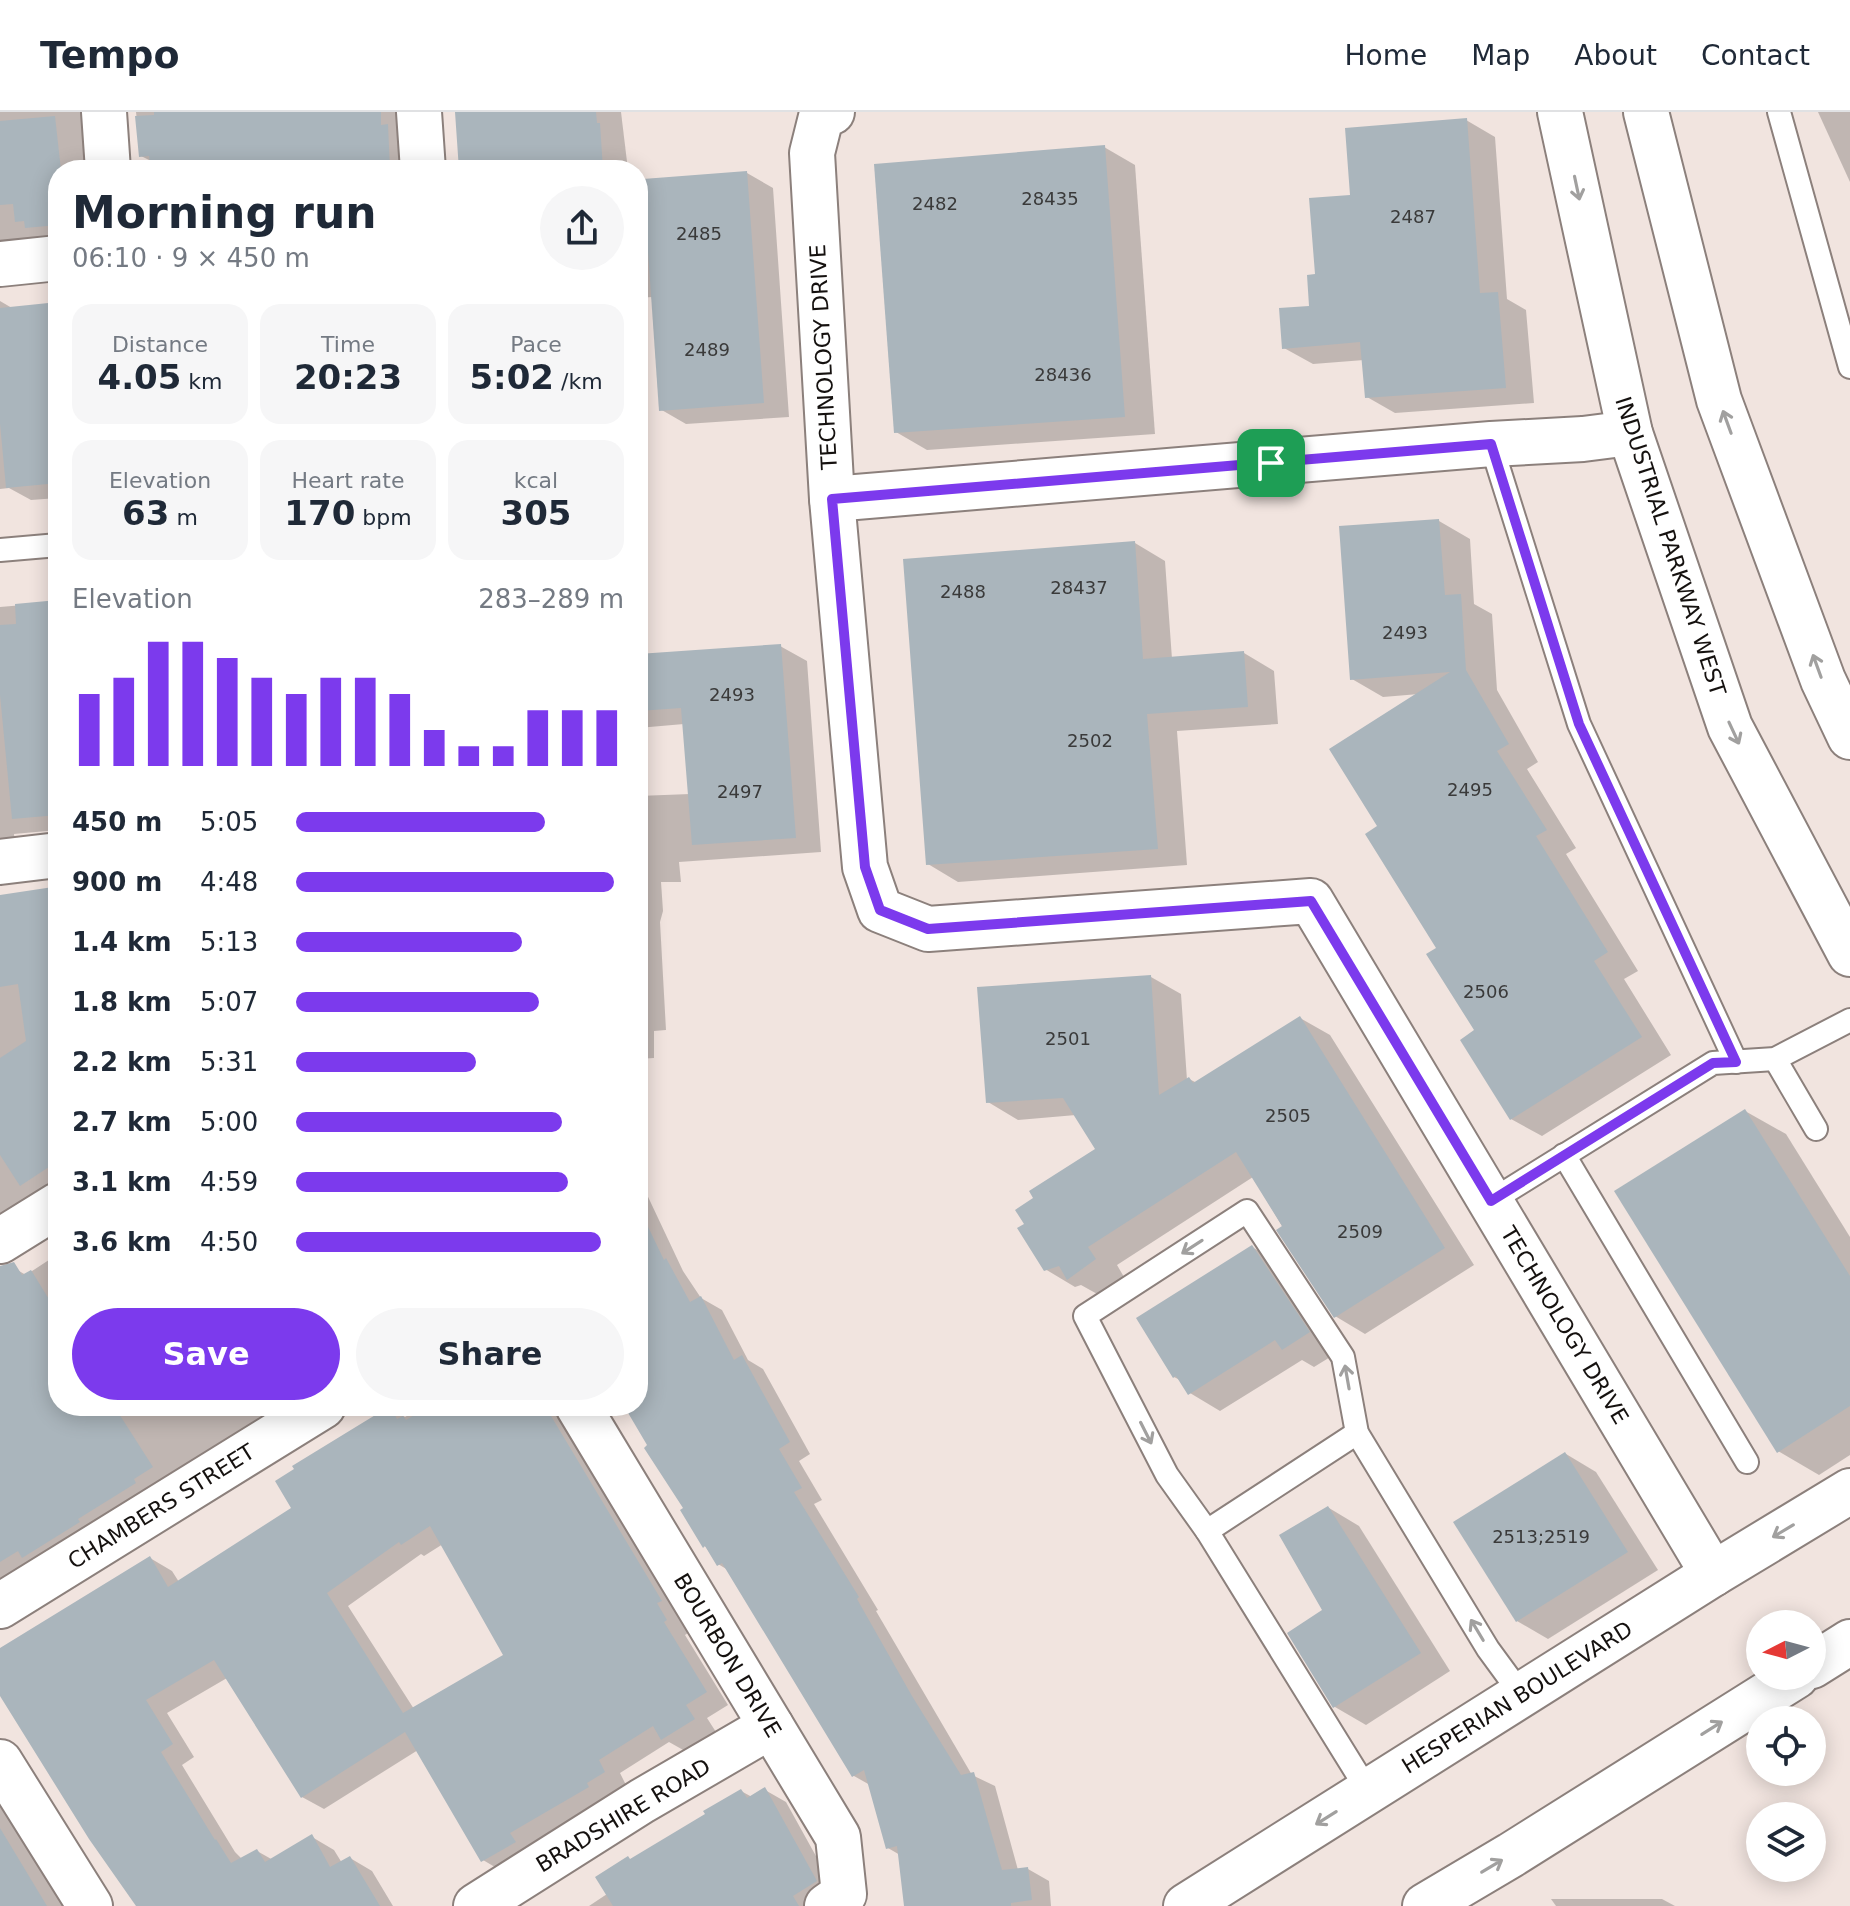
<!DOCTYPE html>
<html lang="en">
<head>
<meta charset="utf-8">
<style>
  :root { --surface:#fff; --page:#f6f6f7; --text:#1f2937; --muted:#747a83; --line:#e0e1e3; --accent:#7c3aed }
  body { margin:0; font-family:"DejaVu Sans",sans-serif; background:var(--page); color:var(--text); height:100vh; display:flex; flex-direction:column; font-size:30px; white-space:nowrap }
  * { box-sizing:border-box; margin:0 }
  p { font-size:26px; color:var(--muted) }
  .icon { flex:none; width:44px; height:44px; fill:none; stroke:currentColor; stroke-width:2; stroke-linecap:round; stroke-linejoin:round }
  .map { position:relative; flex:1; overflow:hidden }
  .panel { position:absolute; left:48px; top:48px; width:600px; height:1256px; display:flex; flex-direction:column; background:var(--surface); border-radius:32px; box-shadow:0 4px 20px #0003 }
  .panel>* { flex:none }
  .needle { width:52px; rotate:264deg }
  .controls { position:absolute; left:1746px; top:1498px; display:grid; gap:16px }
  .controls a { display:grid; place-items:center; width:80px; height:80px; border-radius:50%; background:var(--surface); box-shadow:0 4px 20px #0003; font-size:40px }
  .pin { position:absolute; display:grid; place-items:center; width:68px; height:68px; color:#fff; margin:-34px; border-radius:16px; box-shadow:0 4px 12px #0006 }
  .round { display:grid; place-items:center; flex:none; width:84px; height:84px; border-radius:42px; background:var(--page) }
  .summary { display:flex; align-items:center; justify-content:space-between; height:136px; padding:0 24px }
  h1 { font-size:44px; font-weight:700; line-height:60px }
  .figures { display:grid; grid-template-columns:repeat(3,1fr); gap:12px; height:136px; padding:8px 24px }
  .figures div { display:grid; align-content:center; border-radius:20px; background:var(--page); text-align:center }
  .figures b { font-size:34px; font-weight:700 }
  .figures small { font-size:22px; font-weight:400 }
  .figures p { font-size:22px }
  .chart { height:224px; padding:16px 24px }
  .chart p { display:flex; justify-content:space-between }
  .chart svg { width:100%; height:144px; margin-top:8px; stroke:var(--accent); stroke-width:6 }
  .cta { display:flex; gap:16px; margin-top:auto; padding:16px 24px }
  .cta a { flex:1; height:92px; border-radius:48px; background:var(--accent); color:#fff; font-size:32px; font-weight:700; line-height:92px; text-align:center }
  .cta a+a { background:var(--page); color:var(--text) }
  ul { padding:0 24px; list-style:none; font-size:26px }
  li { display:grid; grid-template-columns:128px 96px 1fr; align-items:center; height:60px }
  li i { height:20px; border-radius:10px; background:var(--accent) }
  header { display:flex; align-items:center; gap:48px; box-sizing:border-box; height:112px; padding:0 40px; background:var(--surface); border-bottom:2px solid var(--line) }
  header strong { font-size:38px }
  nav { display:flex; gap:44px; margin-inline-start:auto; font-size:28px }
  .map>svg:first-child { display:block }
  .shadow { fill:#0003; fill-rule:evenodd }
  .building { fill:#aab5bc; fill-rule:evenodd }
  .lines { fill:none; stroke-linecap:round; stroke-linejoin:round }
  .service-casing { stroke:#8c807c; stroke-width:26 }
  .minor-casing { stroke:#8c807c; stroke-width:48 }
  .secondary-casing { stroke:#8c807c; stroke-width:48 }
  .primary-casing { stroke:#8c807c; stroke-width:48 }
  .service { stroke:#fff; stroke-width:22 }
  .minor { stroke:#fff; stroke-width:44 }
  .secondary { stroke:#fff; stroke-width:44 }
  .primary { stroke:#fff; stroke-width:44 }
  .oneway { stroke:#a1a09f }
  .route-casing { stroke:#fff; stroke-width:16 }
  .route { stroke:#7c3aed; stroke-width:10 }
  .labels { text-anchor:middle; stroke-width:7; stroke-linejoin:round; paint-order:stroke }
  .number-label { font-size:18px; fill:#3a3a3a }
  .street-label { font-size:22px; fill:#15110f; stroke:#fff }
</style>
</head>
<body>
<header>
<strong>Tempo</strong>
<nav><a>Home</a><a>Map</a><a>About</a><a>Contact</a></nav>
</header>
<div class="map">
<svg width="1850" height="1794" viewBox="0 0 1850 1794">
  <rect width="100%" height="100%" fill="#f1e4df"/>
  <g class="shadow">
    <path d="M0 0H89L99 58H58V128L0 131Z"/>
    <path d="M136 0H410L412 58H151V49L141 44Z"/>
    <path d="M457 0H621L628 58H462Z"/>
    <path d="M1818 0H1850V70Z"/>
    <path d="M1466 8 1495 25 1507 187 1526 198 1534 291 1395 301 1367 285 1364 248 1313 252 1284 236 1311 196 1317 164 1352 85Z"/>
    <path d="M1104 35 1135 53 1155 322 927 338 896 320Z"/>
    <path d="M747 61 773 76 789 305 686 312 660 297 652 185 638 186V69Z"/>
    <path d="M0 189 12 196 58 192V386L31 388 9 376 0 377Z"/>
    <path d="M1439 409 1470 427 1474 492 1492 502 1497 578 1538 650 1527 657 1576 736 1566 742 1638 859 1624 867 1671 943 1542 1024 1511 1007 1477 919 1380 715 1419 582 1383 585 1352 567Z"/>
    <path d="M1135 431 1165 449 1172 547 1244 541 1274 559 1278 612 1177 619 1187 753 958 770 928 752Z"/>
    <path d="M638 444 640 481 638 482Z"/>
    <path d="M58 490V718L14 722 15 730 0 733V495Z"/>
    <path d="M638 516 640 544 780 534 807 549 821 740 679 750 681 770H661L663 799 660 810 666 918 654 919V946L638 947V684L690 682 684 612 638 616Z"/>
    <path d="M58 777V1079L0 1116V790L7 784Z"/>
    <path d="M1151 865 1181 882 1187 968 1189 967 1197 971 1300 906 1330 923 1474 1153 1365 1222 1335 1204 1253 1065 1117 1153 1124 1165 1099 1183 1081 1173 1075 1175 1045 1157 1098 1038 1076 1003 1018 1008 988 990Z"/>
    <path d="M1745 999 1786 1022 1850 1125V1343L1819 1363 1778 1339Z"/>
    <path d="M638 1070 642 1072 683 1159 701 1186 722 1198 748 1248 763 1257 810 1342 799 1349 822 1388 814 1392 878 1498 876 1499 972 1663 995 1674 1018 1758 1028 1757 1049 1769 1051 1794H906L900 1743 888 1736 870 1673 854 1664 728 1458 718 1452 705 1434 627 1294H638Z"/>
    <path d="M1252 1135 1283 1153 1340 1239 1314 1255 1302 1248 1220 1299 1190 1281 1182 1269 1174 1265Z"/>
    <path d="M58 1142V1294H305L0 1486V1171L19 1159 26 1163Z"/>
    <path d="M425 1294H558L683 1502 678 1504 688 1521 685 1523 728 1593 707 1606 716 1620 685 1639 669 1630 620 1661 626 1673 608 1684 610 1688 505 1761 483 1748 418 1638 324 1697 302 1685 227 1566 167 1601 194 1645 182 1653 235 1740 242 1747 257 1739 273 1748 312 1725 334 1738 342 1751 350 1746 372 1759 393 1794H138L0 1580V1538L150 1446 172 1459 179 1470 294 1396 390 1296 405 1305ZM443 1432 506 1543 414 1597 348 1494 421 1442 424 1444Z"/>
    <path d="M1566 1342 1596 1360 1658 1458 1548 1527 1517 1509Z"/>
    <path d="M1329 1396 1359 1414 1450 1559 1366 1613 1335 1595 1325 1499Z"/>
    <path d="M765 1678 786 1690 837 1782 827 1794H589L607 1782 631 1748 708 1703 741 1679 752 1685Z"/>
    <path d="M0 1685 65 1794H0Z"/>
    <path d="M1551 1787H1662L1675 1794H1556Z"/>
  </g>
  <g class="building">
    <path d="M154 0H381V13L388 12 390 58H151L149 44 139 45 135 4 154 3Z"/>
    <path d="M455 0H596L597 11H600L603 58H459Z"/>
    <path d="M55 4 61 58H58V113L25 116 24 109 15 110 13 92 0 93V9Z"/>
    <path d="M1467 6 1480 181 1498 180 1506 276 1365 286 1360 230 1282 237 1279 196 1309 194 1307 163 1315 162 1309 86 1350 83 1345 16Z"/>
    <path d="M1105 33 1125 305 894 321 874 52Z"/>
    <path d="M747 59 764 291 659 299 643 67Z"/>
    <path d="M58 190V371L6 376 0 312V196Z"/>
    <path d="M1439 407 1445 483 1461 482 1466 558 1509 632 1497 639 1547 718 1536 724 1608 840 1594 849 1642 925 1510 1008 1460 928 1474 918 1426 842 1436 836 1365 722 1377 714 1329 637 1450 560 1350 568 1339 414Z"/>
    <path d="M1135 429 1143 547 1244 539 1248 595 1147 602 1158 737 926 753 903 447Z"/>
    <path d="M58 488V703L12 707 0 583V513L16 512 15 492Z"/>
    <path d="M781 532 796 726 692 733 681 596 638 599V542Z"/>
    <path d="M53 775 58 808V1049L20 1074 0 1043V946L26 929 18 872 0 875V783Z"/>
    <path d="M1151 863 1159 983 1189 965 1193 971 1300 904 1445 1136 1334 1206 1276 1118 1282 1114 1236 1040 1088 1135 1096 1147 1067 1168 1059 1154 1044 1159 1017 1116 1024 1112 1015 1098 1033 1086 1029 1079 1095 1037 1063 986 986 991 977 875Z"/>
    <path d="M1745 997 1850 1164V1294L1777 1341 1614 1079Z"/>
    <path d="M638 1094 664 1148 666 1146 690 1190 701 1184 734 1248 742 1243 790 1330 779 1337 802 1376 794 1380 859 1485 857 1487 912 1584 961 1663 974 1660 1002 1758 1028 1755 1032 1788 1011 1791V1794H904L897 1734 886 1737 864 1658 852 1665 722 1451 717 1454 705 1434 703 1436 680 1398 683 1396 644 1336 647 1333 624 1294H638Z"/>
    <path d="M1252 1133 1310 1220 1282 1238 1275 1228 1188 1283 1176 1264 1173 1266 1136 1206Z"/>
    <path d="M14 1150 22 1163 31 1158 58 1202V1294H114L153 1355 134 1367 136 1371 78 1407 80 1410 22 1446 18 1439 0 1450V1154Z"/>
    <path d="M390 1294 397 1307 403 1304 406 1308 429 1294H545L662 1489 657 1491 667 1508 664 1510 707 1580 686 1593 695 1607 661 1628 653 1614 599 1648 605 1660 587 1671 589 1675 510 1721 516 1730 481 1750 405 1620 301 1686 214 1548 146 1588 173 1632 161 1640 215 1728 216 1727 231 1751 257 1737 265 1750 312 1722 330 1755 350 1744 380 1794H136L89 1727 0 1584V1536L150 1444 168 1475 291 1396 275 1369 294 1357 292 1354ZM430 1414 503 1543 403 1601 327 1481 399 1430 401 1433Z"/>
    <path d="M1565 1340 1628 1440 1516 1510 1453 1410Z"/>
    <path d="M1328 1394 1421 1541 1333 1596 1287 1521 1322 1498 1279 1423Z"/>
    <path d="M765 1675 817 1769 793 1784 799 1794H613L595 1765 628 1744 630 1747 705 1702 703 1699 741 1677 747 1686Z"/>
    <path d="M0 1716 47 1794H0Z"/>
  </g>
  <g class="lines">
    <g class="service-casing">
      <g id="service">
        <path d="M1779 0 1850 255"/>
        <path d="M1491 332 1579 612 1736 950"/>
        <path d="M0 438 58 433"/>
        <path d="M1775 947 1816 1017"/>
        <path d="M1564 1043 1747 1350"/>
        <path d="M1491 1089 1713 951 1775 947 1850 908"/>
        <path d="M1207 1419 1357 1321"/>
        <path d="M1368 1679 1207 1419 1167 1363 1085 1204 1247 1099 1343 1245 1357 1321 1488 1537 1521 1582"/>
      </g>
    </g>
    <g class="minor-casing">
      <g id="minor">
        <path d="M104 0 108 58"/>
        <path d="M419 0 423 58"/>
        <path d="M832 0 821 5 812 41 832 387 865 755 880 798 928 817 1311 789 1713 1462"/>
        <path d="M0 152 58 146"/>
        <path d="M832 387 1491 332 1583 327 1630 321"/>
        <path d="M0 750 58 743"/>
        <path d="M0 1129 58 1093"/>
        <path d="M578 1294 838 1725 844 1782 827 1794"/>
        <path d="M0 1494 323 1294"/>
        <path d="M0 1650 90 1794"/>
        <path d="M476 1794 642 1689 771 1614"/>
      </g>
    </g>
    <g class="secondary-casing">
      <g id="secondary">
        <path d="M1560 0 1630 321 1730 615 1850 842"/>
        <path d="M1646 0 1719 288 1823 568 1850 625"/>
      </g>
    </g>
    <g class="primary-casing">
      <g id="primary">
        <path d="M1812 1554 1850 1530"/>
        <path d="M1186 1794 1713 1462 1850 1379"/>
        <path d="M1425 1794 1511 1743 1796 1564"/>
      </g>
    </g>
    <use href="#service" class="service"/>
    <use href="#minor" class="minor"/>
    <use href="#secondary" class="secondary"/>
    <use href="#primary" class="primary"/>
  </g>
  <defs><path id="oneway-shaft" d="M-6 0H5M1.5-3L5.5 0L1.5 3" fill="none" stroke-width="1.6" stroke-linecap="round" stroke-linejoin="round" transform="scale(2)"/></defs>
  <g class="oneway">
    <use href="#oneway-shaft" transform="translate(1577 76) rotate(78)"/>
    <use href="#oneway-shaft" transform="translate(1727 310) rotate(-110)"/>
    <use href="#oneway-shaft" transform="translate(1817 554) rotate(-110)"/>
    <use href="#oneway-shaft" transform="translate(1734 621) rotate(65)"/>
    <use href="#oneway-shaft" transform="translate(1192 1135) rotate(147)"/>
    <use href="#oneway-shaft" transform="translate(1347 1265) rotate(-100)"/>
    <use href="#oneway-shaft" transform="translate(1146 1321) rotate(63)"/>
    <use href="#oneway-shaft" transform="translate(1783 1419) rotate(149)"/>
    <use href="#oneway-shaft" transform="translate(1477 1518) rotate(-121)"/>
    <use href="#oneway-shaft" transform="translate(1712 1616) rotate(-32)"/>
    <use href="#oneway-shaft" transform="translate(1326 1706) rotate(148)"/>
    <use href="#oneway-shaft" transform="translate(1492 1754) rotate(-31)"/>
  </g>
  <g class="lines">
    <g class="route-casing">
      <path id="route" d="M1491 332 1579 612 1736 950 1713 951 1491 1089 1311 789 928 817 880 798 865 755 832 387Z"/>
    </g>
    <use href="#route" class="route"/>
  </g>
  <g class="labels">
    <g class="number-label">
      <text x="1050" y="93">28435</text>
      <text x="935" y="98">2482</text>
      <text x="1413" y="111">2487</text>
      <text x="699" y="128">2485</text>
      <text x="707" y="244">2489</text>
      <text x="1063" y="269">28436</text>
      <text x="1079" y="482">28437</text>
      <text x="963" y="486">2488</text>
      <text x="1405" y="527">2493</text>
      <text x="732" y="589">2493</text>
      <text x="1090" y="635">2502</text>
      <text x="1470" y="684">2495</text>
      <text x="740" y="686">2497</text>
      <text x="1486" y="886">2506</text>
      <text x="1068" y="933">2501</text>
      <text x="1288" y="1010">2505</text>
      <text x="1360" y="1126">2509</text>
      <text x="1541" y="1431">2513;2519</text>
    </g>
    <g class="street-label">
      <text transform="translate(823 245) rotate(-93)" y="8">TECHNOLOGY DRIVE</text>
      <text transform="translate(1671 434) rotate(72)" y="8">INDUSTRIAL PARKWAY WEST</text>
      <text transform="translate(1565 1213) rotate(59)" y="8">TECHNOLOGY DRIVE</text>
      <text transform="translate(161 1394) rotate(-32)" y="8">CHAMBERS STREET</text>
      <text transform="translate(728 1543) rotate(59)" y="8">BOURBON DRIVE</text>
      <text transform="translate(1517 1585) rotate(-32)" y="8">HESPERIAN BOULEVARD</text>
      <text transform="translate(623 1703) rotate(-31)" y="8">BRADSHIRE ROAD</text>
    </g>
  </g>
</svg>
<div class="controls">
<a><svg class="needle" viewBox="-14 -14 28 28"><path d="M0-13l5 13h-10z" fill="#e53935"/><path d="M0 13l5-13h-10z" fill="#747a83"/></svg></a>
<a><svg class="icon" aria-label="locate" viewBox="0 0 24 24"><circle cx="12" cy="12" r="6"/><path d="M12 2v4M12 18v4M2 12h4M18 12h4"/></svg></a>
<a><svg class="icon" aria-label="layers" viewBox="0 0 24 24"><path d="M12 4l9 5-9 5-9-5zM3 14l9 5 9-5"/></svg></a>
</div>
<div class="pin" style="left:1271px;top:351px;background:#1e9e55"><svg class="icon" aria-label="arrive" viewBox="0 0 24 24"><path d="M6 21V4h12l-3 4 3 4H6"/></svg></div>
<section class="panel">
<div class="summary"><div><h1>Morning run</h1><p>06:10 · 9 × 450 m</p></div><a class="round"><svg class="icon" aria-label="share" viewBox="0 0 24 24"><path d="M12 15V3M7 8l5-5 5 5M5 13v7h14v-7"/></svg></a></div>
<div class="figures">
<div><p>Distance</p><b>4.05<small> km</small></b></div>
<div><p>Time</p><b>20:23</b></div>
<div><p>Pace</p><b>5:02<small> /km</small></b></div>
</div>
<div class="figures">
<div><p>Elevation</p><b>63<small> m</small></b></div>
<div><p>Heart rate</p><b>170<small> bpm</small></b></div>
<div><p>kcal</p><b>305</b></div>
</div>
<div class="chart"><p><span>Elevation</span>283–289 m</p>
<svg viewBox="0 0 160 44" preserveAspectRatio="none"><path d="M5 44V22M15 44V17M25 44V6M35 44V6M45 44V11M55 44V17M65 44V22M75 44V17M85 44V17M95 44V22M105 44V33M115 44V38M125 44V38M135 44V27M145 44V27M155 44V27"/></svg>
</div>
<ul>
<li><b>450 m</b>5:05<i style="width:76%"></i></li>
<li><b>900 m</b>4:48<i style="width:97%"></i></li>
<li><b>1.4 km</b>5:13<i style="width:69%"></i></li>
<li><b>1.8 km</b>5:07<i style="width:74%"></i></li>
<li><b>2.2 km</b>5:31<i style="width:55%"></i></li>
<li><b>2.7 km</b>5:00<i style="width:81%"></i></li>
<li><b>3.1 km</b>4:59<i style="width:83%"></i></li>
<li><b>3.6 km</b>4:50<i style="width:93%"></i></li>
</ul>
<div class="cta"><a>Save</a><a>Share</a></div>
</section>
</div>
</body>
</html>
